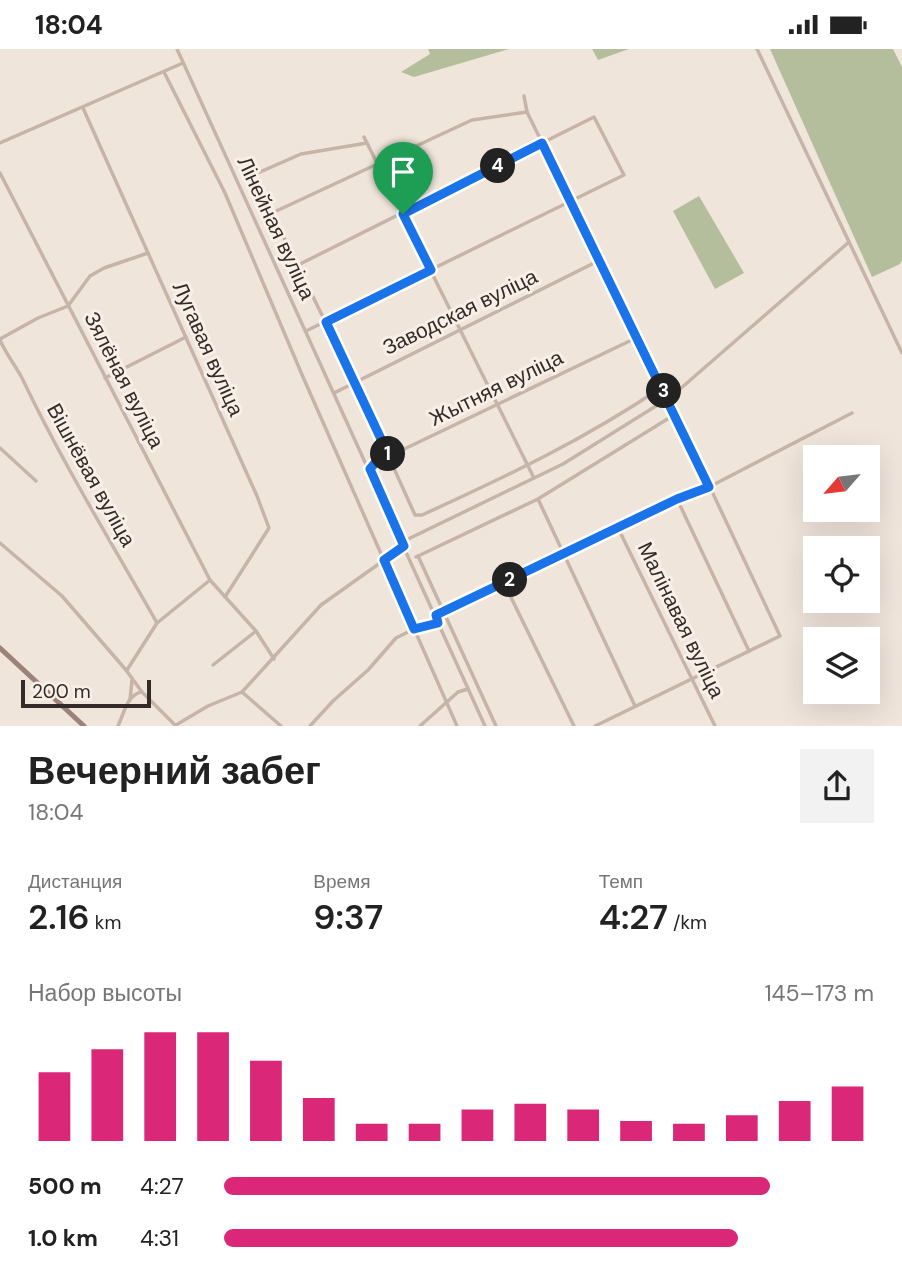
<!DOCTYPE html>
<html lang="ru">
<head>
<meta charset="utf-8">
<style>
  :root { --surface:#fff; --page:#f2f2f2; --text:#222; --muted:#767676; --accent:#db2777 }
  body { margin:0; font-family:"DM Sans",sans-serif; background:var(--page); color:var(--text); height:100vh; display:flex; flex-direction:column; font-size:26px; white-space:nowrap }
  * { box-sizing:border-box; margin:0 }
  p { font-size:23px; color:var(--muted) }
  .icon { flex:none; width:38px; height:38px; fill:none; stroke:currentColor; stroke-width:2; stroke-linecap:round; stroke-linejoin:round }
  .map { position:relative; height:677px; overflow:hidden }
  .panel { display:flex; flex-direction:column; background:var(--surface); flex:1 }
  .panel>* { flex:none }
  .needle { width:46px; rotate:242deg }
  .tools { position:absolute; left:803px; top:396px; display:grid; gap:14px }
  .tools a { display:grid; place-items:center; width:77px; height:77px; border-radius:0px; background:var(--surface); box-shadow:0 7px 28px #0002; font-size:35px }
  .scale { position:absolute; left:21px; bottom:18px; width:130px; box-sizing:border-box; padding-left:7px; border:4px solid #342b28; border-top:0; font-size:19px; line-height:24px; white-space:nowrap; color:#342b28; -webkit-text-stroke:5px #f8efe7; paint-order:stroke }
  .pin { position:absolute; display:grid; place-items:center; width:60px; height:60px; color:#fff; margin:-72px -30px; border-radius:50% 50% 50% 0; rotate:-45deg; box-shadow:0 0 7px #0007 }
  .pin .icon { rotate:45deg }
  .km { position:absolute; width:35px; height:35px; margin:-18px; border-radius:50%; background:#222; color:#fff; font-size:19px; line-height:35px; text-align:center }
  .round { display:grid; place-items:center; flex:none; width:74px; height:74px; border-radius:0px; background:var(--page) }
  .head { display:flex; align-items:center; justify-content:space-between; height:119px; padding:0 28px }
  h1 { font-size:38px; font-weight:600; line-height:52px }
  .figures { display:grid; grid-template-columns:repeat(3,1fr); gap:10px; height:119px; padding:7px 28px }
  .figures div { display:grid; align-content:center }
  .figures b { font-size:35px; font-weight:600 }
  .figures small { font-size:19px; font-weight:400 }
  .figures p { font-size:19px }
  .chart { height:196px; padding:14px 28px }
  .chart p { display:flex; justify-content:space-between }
  .chart svg { width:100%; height:126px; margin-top:7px; stroke:var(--accent); stroke-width:6 }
  ul { padding:0 28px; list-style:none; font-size:23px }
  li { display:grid; grid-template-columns:112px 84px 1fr; align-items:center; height:52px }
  li i { height:18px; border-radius:9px; background:var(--accent) }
  .status { display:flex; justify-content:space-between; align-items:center; height:49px; padding:0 35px; background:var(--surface); direction:ltr }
  .status svg { height:19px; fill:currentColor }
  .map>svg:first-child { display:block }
  .green { fill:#b5be9c }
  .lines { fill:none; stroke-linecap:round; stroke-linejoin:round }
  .minor { stroke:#c7b4a8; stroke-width:3.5 }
  .secondary { stroke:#9b837a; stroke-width:5 }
  .route-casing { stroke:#fff; stroke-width:14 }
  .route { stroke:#1a73e8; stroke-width:9 }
  .labels { text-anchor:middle; stroke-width:6; stroke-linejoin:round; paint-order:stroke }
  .street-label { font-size:21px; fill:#342b28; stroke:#f8efe7 }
</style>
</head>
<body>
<div class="status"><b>18:04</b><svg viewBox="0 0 49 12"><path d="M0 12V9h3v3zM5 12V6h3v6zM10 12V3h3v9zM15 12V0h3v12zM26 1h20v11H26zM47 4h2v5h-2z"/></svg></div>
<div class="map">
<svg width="902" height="677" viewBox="0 0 902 677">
  <rect width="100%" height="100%" fill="#f0e5db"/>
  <g class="green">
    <path d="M428 0H509L414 28 401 23 430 5Z"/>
    <path d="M592 0H629L598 11Z"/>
    <path d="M770 0H893L902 18V211L900 215 872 228Z"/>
    <path d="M699 147 744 224 715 240 673 162Z"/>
  </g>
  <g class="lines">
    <g class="minor">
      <path d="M177 0 485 677"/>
      <path d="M757 0 902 304"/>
      <path d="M164 23 225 144 303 328 457 677"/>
      <path d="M524 47 527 63 668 349 780 587 595 677"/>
      <path d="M83 59 257 447 269 479 225 548"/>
      <path d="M364 88 534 429"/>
      <path d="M0 94 183 14"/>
      <path d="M367 94 301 105 253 126 355 333 415 466H422C505 428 586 390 662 338"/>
      <path d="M0 124 210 531 256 582 274 610"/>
      <path d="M272 164 472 71 527 63"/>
      <path d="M298 216 594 68 624 126 306 282"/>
      <path d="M0 290 38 269 68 257 90 227 104 219 148 204"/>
      <path d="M0 291C6 305 15 316 22 329 62 413 111 493 157 574"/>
      <path d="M105 329 186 288"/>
      <path d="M334 344 600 211"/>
      <path d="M0 399 36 432"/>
      <path d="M370 419 375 414 638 288"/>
      <path d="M538 450 635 657"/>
      <path d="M677 450 749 602"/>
      <path d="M618 479 715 677"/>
      <path d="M402 493 563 415 672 347 849 193"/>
      <path d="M0 494 62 547 126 621 142 643 175 676"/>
      <path d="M418 507 496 677"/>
      <path d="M416 508 538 450 674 366"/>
      <path d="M504 534 574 677"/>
      <path d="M436 566 677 450 709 438 852 364"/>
      <path d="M213 616 256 582"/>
      <path d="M127 621 157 574 210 531"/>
      <path d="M242 643 281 677"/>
      <path d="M130 651 132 631"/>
      <path d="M176 676 208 657 242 643 321 556 404 497"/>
      <path d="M118 677C124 665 127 645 142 643"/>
      <path d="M310 677 333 652 368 621 396 589 414 580 438 574"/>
      <path d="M420 677 458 643 468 640"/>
    </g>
    <path class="secondary" d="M0 599 84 677"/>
  </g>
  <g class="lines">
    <g class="route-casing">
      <path id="route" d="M542 94 709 438 677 450 436 566 438 574 414 580 384 511 404 497 370 420 375 414 389 407 326 273 431 221 403 165Z"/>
    </g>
    <use href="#route" class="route"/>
  </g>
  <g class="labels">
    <g class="street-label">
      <text transform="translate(276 179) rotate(65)" y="7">Лінейная вуліца</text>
      <text transform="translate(460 263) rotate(-26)" y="7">Заводская вуліца</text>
      <text transform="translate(208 300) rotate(66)" y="7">Лугавая вуліца</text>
      <text transform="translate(124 331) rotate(63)" y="7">Зялёная вуліца</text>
      <text transform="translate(496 339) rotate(-26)" y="7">Жытняя вуліца</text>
      <text transform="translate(91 426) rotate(61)" y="7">Вішнёвая вуліца</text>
      <text transform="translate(681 571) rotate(64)" y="7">Малінавая вуліца</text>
    </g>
  </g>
</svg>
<div class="tools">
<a><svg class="needle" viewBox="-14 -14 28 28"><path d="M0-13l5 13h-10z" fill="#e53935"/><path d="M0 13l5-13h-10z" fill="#767676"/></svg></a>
<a><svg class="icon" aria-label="locate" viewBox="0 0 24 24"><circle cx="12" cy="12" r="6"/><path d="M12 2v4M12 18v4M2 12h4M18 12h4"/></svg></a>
<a><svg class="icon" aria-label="layers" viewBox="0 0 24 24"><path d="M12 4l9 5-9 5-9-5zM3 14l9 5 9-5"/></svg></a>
</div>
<div class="scale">200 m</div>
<div class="pin" style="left:403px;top:165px;background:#1e9e55"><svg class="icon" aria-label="arrive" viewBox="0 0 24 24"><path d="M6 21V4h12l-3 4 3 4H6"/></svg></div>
<b class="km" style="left:388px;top:405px">1</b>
<b class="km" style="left:510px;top:531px">2</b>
<b class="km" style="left:664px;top:342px">3</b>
<b class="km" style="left:498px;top:117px">4</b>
</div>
<section class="panel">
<div class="head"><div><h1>Вечерний забег</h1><p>18:04</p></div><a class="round"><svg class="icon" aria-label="share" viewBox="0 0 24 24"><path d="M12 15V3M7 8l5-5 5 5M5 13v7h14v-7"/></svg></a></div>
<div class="figures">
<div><p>Дистанция</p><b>2.16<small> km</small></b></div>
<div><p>Время</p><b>9:37</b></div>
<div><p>Темп</p><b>4:27<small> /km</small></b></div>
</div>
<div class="chart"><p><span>Набор высоты</span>145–173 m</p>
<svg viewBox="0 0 160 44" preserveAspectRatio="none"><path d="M5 44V20M15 44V12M25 44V6M35 44V6M45 44V16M55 44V29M65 44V38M75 44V38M85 44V33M95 44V31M105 44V33M115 44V37M125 44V38M135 44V35M145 44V30M155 44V25"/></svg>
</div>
<ul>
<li><b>500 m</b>4:27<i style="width:84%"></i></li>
<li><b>1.0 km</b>4:31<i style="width:79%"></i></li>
</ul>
</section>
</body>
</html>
